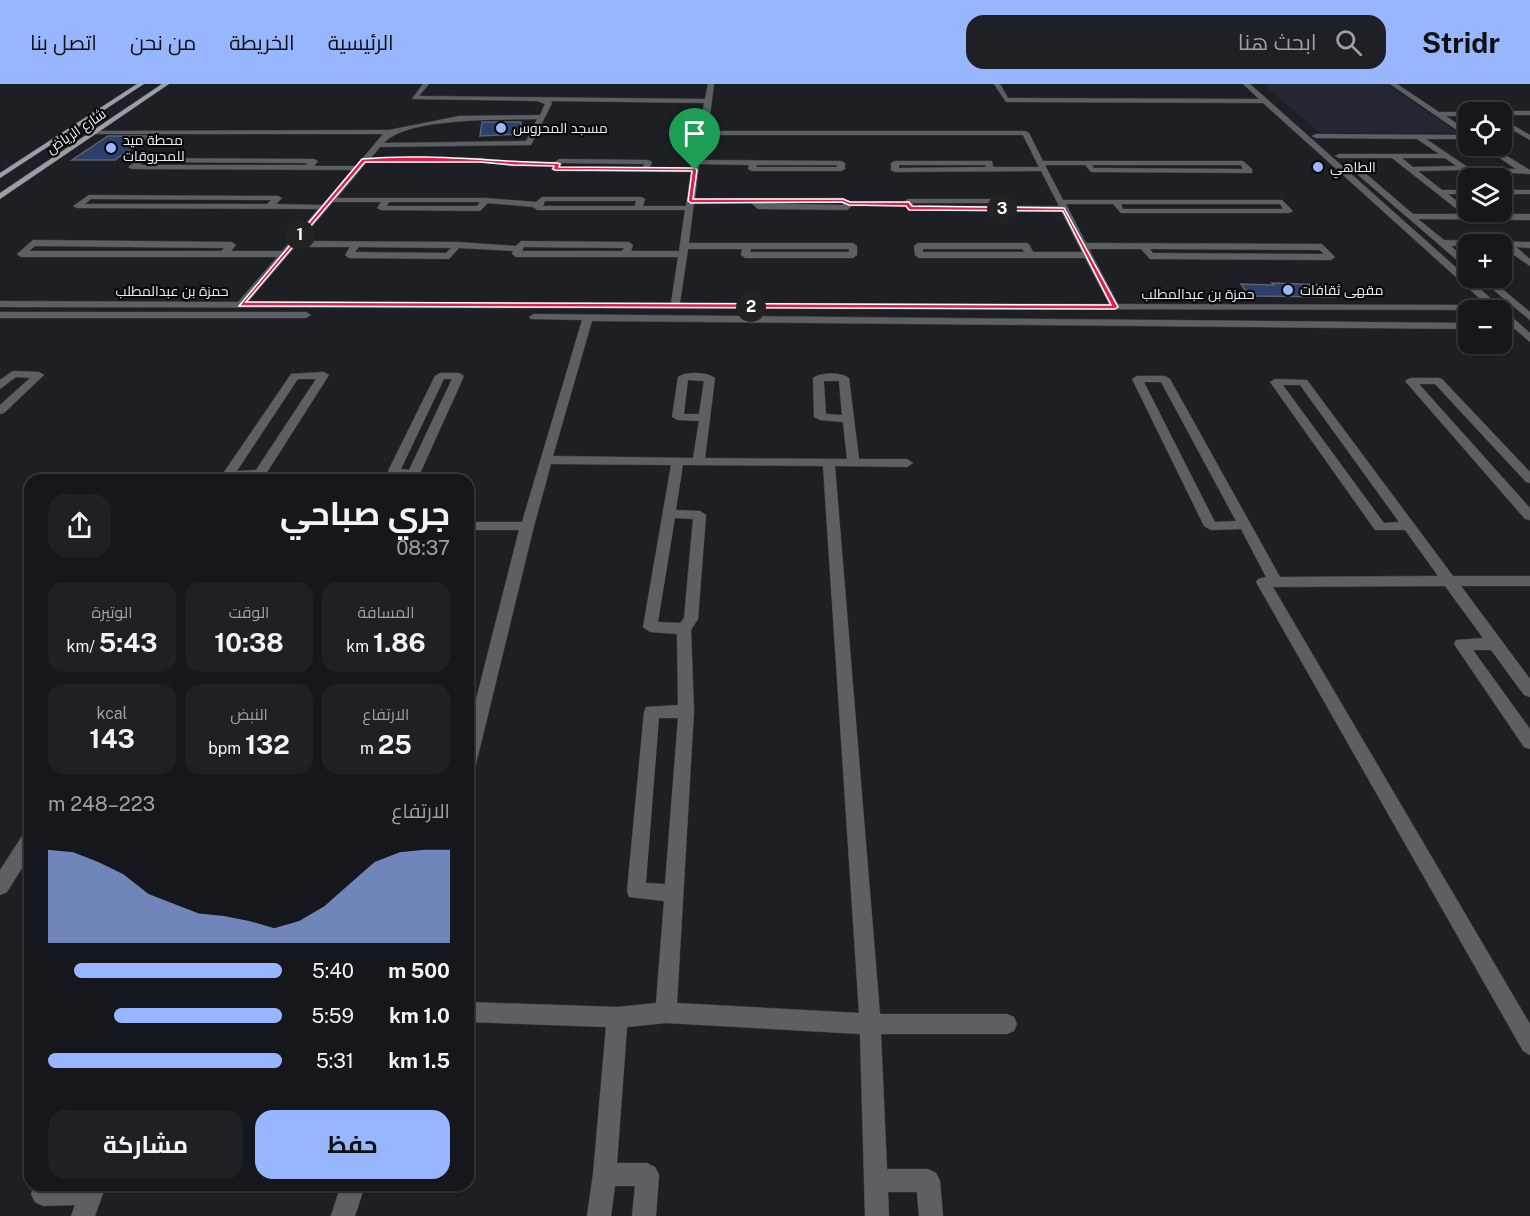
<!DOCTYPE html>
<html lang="ar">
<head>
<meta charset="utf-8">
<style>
  :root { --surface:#16171c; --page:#1f2025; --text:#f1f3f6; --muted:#9e9fa3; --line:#35363b; --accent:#97b6fd }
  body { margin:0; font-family:"Public Sans",Cairo,sans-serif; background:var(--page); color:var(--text); direction:rtl; height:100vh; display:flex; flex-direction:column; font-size:22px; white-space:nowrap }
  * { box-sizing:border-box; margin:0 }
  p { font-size:20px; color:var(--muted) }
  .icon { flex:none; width:33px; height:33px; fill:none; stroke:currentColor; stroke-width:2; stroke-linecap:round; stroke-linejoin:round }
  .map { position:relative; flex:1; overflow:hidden; direction:ltr }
  .side { position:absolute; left:24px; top:390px; width:450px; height:717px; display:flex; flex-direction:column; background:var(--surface); border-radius:18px; box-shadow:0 2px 4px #0004,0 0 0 2px var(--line); direction:rtl }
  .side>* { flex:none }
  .controls { position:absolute; left:1458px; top:18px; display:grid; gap:12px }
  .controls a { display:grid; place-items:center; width:54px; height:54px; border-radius:12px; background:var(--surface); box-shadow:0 2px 4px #0004,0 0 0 2px var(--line); font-size:30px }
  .pin { position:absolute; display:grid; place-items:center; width:51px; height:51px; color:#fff; margin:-62px -26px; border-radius:50% 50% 50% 0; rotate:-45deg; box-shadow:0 0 6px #0007 }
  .pin .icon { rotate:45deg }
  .km { position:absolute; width:30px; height:30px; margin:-15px; border-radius:50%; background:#222; color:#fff; font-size:16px; line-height:30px; text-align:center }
  .round { display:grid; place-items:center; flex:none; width:63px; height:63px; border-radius:18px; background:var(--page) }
  .head { display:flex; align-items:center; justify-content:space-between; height:102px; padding:0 24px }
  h1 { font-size:33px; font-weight:700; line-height:45px }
  .figures { display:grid; grid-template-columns:repeat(3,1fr); gap:9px; height:102px; padding:6px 24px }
  .figures div { display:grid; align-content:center; border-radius:15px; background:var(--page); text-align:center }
  .figures b { font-size:26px; font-weight:700 }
  .figures small { font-size:16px; font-weight:400 }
  .figures p { font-size:16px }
  .chart { height:168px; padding:12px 24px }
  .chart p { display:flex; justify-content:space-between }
  .chart svg { width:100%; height:108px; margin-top:6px; fill:var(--accent); opacity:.7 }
  .button { display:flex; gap:12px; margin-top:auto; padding:12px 24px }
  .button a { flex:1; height:69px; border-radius:18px; background:var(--accent); color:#111; font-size:24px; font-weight:700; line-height:69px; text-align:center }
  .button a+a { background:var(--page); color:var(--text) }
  ul { padding:0 24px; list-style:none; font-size:20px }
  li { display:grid; grid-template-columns:96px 72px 1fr; align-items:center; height:45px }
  li i { height:15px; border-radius:8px; background:var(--accent) }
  header { display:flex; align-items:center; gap:36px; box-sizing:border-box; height:84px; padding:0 30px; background:var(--accent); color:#111 }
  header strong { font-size:28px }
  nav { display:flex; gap:33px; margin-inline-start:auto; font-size:21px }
  .search { width:420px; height:54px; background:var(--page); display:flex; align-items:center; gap:15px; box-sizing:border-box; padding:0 21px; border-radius:18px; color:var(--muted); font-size:22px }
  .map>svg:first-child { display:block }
  .built { fill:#222732 }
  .building { fill:#2d406d; stroke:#5f6269; stroke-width:1.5 }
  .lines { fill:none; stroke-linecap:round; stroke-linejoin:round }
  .minor-casing { stroke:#3a3c42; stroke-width:1 }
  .major-casing { stroke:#3a3c42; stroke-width:1 }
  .minor { fill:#5e5f62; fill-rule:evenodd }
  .major { fill:#9d9fa6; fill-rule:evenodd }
  .route { fill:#e11d48; stroke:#fff; stroke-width:1.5; fill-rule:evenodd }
  .poi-dot { fill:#97b6fd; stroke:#08090b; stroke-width:2 }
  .labels { text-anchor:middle; stroke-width:4.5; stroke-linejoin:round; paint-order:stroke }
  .far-poi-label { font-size:14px; fill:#eceef2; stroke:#08090b; text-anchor:start }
  .far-street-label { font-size:14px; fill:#eceef2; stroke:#08090b }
</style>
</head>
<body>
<header>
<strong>Stridr</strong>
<div class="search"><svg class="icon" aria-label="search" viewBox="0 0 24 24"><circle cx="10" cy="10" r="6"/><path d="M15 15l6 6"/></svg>ابحث هنا</div>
<nav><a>الرئيسية</a><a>الخريطة</a><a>من نحن</a><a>اتصل بنا</a></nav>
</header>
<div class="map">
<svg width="1530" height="1132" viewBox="0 0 1530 1132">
  <rect width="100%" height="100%" fill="#1d1f25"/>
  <path class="built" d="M1263 0H1386L1459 49H1320Z"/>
  <g class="building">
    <path d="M482 38H521V50L480 52Z"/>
    <path d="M108 52H149L115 76H72Z"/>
    <path d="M1272 199 1327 201 1336 213 1249 212 1241 200 1274 201Z"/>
  </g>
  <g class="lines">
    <g class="minor-casing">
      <g id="minor">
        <path d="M423 0H429L419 12 705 15 708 0H714L708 47H1025L1029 49 1043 77H1243L1252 85V89L1091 88 1085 81H1045L1063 116H1282L1293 127 1289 129H1121L1113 120H1066L1086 159 1322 160 1335 173 1331 176 1150 175 1141 165H1089L1118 220 1487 221 1263 19 1006 18 994 0H1000L1008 14 1259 15 1243 0H1250L1505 227 1530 249V258L1502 234V226L0 223V217L238 218 277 173H21L17 170 33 156 232 158 236 161 231 167H282L318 125 77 124 73 122 89 111 278 112 282 114 276 120 322 121 352 86 132 85 128 83 142 74 314 75 318 77 314 82H356L383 50H95L93 47 389 46 459 32 540 31 545 20 537 17 412 15ZM551 17 704 19 700 49 691 84 650 83 652 78 648 76 559 75 555 78H513L480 74 370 75 380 63 531 61 552 19ZM537 35 526 57 384 59C406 33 503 36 537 35ZM707 51H1023L1039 83H993L992 77H895L891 79V86L895 88 1041 87 1059 122H1010L1009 117 1005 115H908L904 118H851L843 114 695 115 699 80 749 81 748 85 752 87H841L845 85V79L841 77 700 76ZM144 78 308 79 305 81H140ZM480 78 513 82H553L551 85 555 87 691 88 686 122H643L645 115 641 113H542L536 118 485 114H337L366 79ZM562 79 644 80 643 83H560ZM757 81H837V83H756ZM899 81H986V83L899 84ZM1092 81H1241L1243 85 1094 84ZM91 115 271 116 267 120H85ZM545 117H636L635 122H543ZM333 118H381L377 124 381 126 480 127 488 119 533 123 537 126H685L679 167H631L633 161 629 158 521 157 516 162 457 158 300 157ZM389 118H480L477 122H387ZM841 118 844 121 759 119ZM694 119H751L758 125 847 126 852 122H905L909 126 1061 127 1082 168H1033L1029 160 1026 159H918L914 162 915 171 919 174H1085L1109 220 680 219 688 165H742L741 171 745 174H853L857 171V162L853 159H689ZM913 119H1001L1002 122H913ZM1121 120H1280L1283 125H1123ZM35 162 224 164 221 167H29ZM295 163H350L345 171 349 174 449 175 459 164 513 167 512 170 516 173H678L671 219 248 218ZM359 163 451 164 446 169 355 168ZM524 163 624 164 622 167H522ZM751 165H849V168H750ZM923 165H1022L1024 168H923ZM1150 165 1320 166 1324 170 1153 169Z"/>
        <path d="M1390 0H1397L1439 28H1470L1468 32H1446L1468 47V55H1426L1469 84 1516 85 1482 62H1490L1530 86V90L1462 86 1418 87 1442 106H1468V110H1448L1473 130H1530V136L1418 135 1444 156 1530 158V164L1516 163 1530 175V182L1502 163V160L1451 162 1468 177V184L1465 183 1357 90 1364 88 1413 130H1463L1392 74H1339L1335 72 1339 70H1439L1417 55 1316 54 1312 52 1316 50 1464 51ZM1402 74H1445L1456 82 1413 83Z"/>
        <path d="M1502 27H1530V31H1502L1499 28Z"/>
        <path d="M1502 35 1530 51V56L1502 40Z"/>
        <rect x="1502" y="106" width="28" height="4"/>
        <path d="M1479 194H1489L1530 228V236Z"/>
        <path d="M0 228H306L311 231 306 234H0Z"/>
        <path d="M534 230 1468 239V245L592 237 553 372 693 374 699 337 678 336 672 333 678 293C686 287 707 288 715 294L705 374 847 375 843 338 820 336 814 333 813 294C821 288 841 288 849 294L859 375H907L913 379 907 383 835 382 880 930H1007L1014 933 1017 940 1014 947 1007 950H881L887 1085H928L936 1089 940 1097 943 1132H919L917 1108H888L889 1132H865L860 950 666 939 627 943 617 1079H647L655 1083 659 1091 656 1132H632L635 1102H615L611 1132H587L593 1090 606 943 468 938V918L617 923 656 919 664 817 629 813 627 807 644 628 646 623 678 621 677 550 650 548 643 543 671 381 551 380 534 442 476 680 474 685 468 687V647L519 446H468V438H522L582 236 531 235 529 233ZM688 296 704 297 699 330H684ZM824 297H839L842 331 826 330ZM683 381 823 382 859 929 677 919 694 627 691 546 698 535 706 431 700 427 676 426ZM675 434 693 435 684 534 680 539 658 538ZM659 634H678L665 800 646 799Z"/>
        <path d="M13 287 39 288 44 291 4 329 0 330V321L30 294 16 293 0 305V296Z"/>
        <path d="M324 288 329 291 262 396 224 394 222 391 291 290ZM298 295H316L256 386 237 387Z"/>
        <path d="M459 289 464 292 417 396H405L406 393 390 390 388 387 435 292 440 289ZM444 295H452L409 386 401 385Z"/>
        <path d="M1165 292 1170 295 1280 493 1438 492 1405 446H1375L1270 298 1275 295 1307 296 1453 492H1530V502H1461L1530 595V613L1524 611 1491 566H1473L1530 645V665L1524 663 1454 560 1456 556 1483 554 1445 502 1273 503 1530 940V971L1523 967 1256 498 1258 495 1266 493 1241 445 1211 446 1204 442 1132 295 1137 292ZM1144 298H1161L1236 437 1215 438ZM1283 301H1300L1399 438 1384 439Z"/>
        <path d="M1438 294 1442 295 1530 388V399L1526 398 1435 300H1419L1530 424V436L1525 435 1405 297 1410 294Z"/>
        <path d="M30 747V771L7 808 0 811V786L24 749Z"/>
        <path d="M35 1101H106L95 1132H71L75 1121 43 1122 35 1118 31 1110Z"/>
        <path d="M341 1101H365L355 1132H331Z"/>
      </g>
    </g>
    <g class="major-casing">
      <g id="major">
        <path d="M137 0H144L0 94V89Z"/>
        <path d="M162 0H169L0 115V109Z"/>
      </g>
    </g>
    <use href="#minor" class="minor"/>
    <use href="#major" class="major"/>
  </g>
  <path class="route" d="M362 75C427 69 493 78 557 79L560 80 559 83 695 84 697 86 693 115H843L850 118H909L912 122 1064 124 1118 223 1115 225 239 222ZM365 78H480L513 81 554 82 553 85 555 86 692 87 688 117 691 119 842 118 849 121 906 122 909 126 1063 127 1111 221 246 218Z"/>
  <g class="poi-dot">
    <circle cx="501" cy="44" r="6"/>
    <circle cx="111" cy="64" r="6"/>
    <circle cx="1318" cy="83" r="6"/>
    <circle cx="1288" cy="206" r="6"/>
  </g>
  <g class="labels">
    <g class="far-poi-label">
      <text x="513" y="49">مسجد المحروس</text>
      <text x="123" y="61">محطة ميد<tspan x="123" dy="16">للمحروقات</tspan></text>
      <text x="1330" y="88">الطاهي</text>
      <text x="1300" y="211">مقهى ثقافات</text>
    </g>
    <g class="far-street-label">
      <text transform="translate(76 47) rotate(-34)" y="5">شارع الرياض</text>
      <text x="172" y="212">حمزة بن عبدالمطلب</text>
      <text x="1198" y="215">حمزة بن عبدالمطلب</text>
    </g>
  </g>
</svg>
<div class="controls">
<a><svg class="icon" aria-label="locate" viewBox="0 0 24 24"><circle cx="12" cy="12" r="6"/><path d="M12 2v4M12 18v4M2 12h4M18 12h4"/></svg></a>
<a><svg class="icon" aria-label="layers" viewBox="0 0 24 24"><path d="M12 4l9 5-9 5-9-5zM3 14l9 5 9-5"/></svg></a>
<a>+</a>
<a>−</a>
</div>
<div class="pin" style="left:695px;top:86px;background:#1e9e55"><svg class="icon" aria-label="arrive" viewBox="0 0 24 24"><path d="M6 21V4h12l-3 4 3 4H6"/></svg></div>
<b class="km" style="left:300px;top:151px">1</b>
<b class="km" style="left:751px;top:223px">2</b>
<b class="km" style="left:1002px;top:125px">3</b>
<section class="side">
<div class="head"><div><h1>جري صباحي</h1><p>08:37</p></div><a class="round"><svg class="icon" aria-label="share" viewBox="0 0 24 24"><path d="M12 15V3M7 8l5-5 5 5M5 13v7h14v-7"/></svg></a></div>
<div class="figures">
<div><p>المسافة</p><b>1.86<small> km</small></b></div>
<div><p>الوقت</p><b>10:38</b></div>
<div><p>الوتيرة</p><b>5:43<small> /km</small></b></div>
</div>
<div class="figures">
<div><p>الارتفاع</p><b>25<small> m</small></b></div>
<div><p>النبض</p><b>132<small> bpm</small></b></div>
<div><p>kcal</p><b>143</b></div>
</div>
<div class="chart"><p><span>الارتفاع</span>223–248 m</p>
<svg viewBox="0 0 160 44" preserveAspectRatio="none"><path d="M0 44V6L10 7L20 11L30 16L40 24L50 28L60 32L70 33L80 35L90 38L100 35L110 29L120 20L130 11L140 7L150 6L160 6V44z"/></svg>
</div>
<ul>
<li><b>500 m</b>5:40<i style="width:89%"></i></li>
<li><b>1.0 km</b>5:59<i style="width:72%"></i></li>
<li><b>1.5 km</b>5:31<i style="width:100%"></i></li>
</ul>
<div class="button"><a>حفظ</a><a>مشاركة</a></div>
</section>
</div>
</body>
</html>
